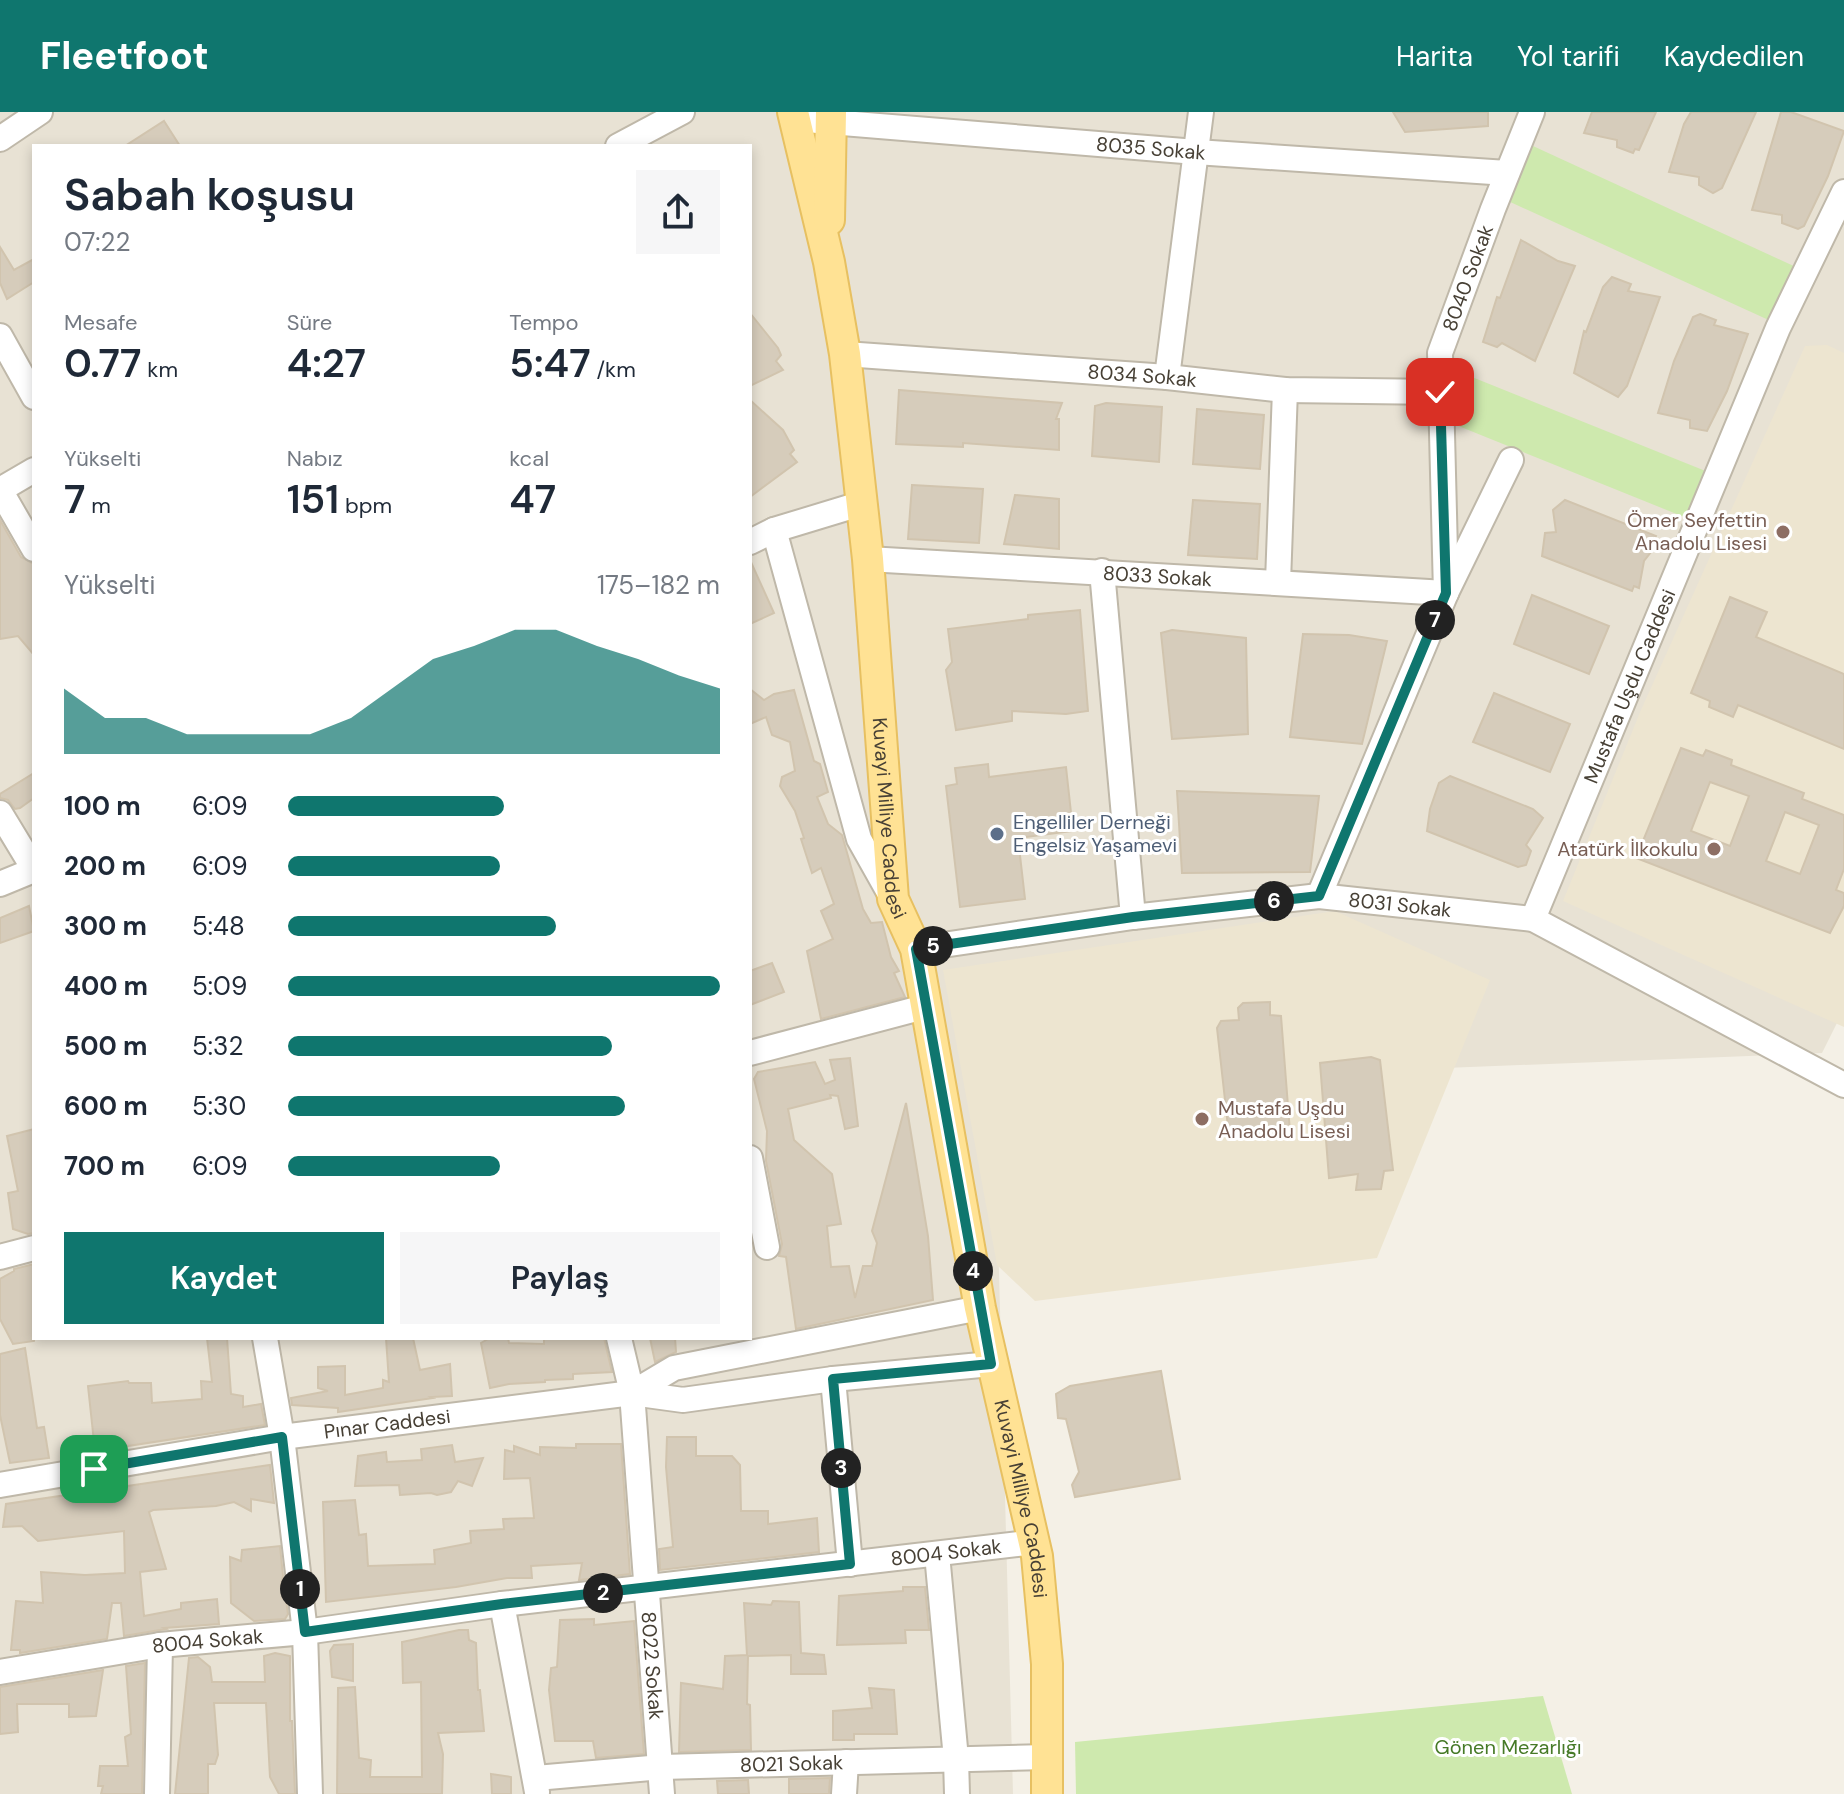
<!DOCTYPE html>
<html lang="tr">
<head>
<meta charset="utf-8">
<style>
  :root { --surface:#fff; --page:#f6f6f7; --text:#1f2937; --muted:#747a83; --accent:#0f766e }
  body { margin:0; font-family:"DM Sans",sans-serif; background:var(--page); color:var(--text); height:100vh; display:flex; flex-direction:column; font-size:30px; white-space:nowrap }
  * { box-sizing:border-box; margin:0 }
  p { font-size:26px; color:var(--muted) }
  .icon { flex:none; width:44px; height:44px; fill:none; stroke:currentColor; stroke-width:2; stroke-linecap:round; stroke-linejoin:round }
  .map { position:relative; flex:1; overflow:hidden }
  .drawer { position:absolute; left:32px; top:32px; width:720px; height:1196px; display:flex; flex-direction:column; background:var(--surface); border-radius:0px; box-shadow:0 4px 12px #0003 }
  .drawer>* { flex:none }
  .pin { position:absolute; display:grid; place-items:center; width:68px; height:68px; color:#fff; margin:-34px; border-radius:16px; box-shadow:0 4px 12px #0006 }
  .km { position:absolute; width:40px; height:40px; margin:-20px; border-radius:50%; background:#222; color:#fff; font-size:22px; line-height:40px; text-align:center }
  .round { display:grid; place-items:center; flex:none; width:84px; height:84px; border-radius:0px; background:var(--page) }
  .summary { display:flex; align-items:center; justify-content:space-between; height:136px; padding:0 32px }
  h1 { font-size:44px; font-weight:600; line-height:60px }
  .metrics { display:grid; grid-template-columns:repeat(3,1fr); gap:12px; height:136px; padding:8px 32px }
  .metrics div { display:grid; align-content:center }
  .metrics b { font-size:40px; font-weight:600 }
  .metrics small { font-size:22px; font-weight:400 }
  .metrics p { font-size:22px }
  .chart { height:224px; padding:16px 32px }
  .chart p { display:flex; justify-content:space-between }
  .chart svg { width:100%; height:144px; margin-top:8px; fill:var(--accent); opacity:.7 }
  .button { display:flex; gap:16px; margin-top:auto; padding:16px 32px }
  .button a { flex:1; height:92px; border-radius:0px; background:var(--accent); color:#fff; font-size:32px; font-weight:600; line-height:92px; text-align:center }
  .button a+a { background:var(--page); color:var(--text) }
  ul { padding:0 32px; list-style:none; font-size:26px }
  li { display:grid; grid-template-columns:128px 96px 1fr; align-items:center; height:60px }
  li i { height:20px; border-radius:10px; background:var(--accent) }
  header { display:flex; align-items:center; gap:48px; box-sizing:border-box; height:112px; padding:0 40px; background:var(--accent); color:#fff }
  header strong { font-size:38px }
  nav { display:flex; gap:44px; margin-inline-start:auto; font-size:28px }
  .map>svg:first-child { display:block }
  .residential { fill:#e8e2d4; fill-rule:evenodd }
  .education { fill:#ede5d0 }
  .green { fill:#cee9ae }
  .building { fill:#d6ccbb; stroke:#d1c4ae; stroke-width:2; fill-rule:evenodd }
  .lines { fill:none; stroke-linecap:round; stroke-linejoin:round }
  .minor-casing { stroke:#bfb8a9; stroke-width:28 }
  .major-casing { stroke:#e7c061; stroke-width:34 }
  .minor { stroke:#fff; stroke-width:24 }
  .major { stroke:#ffe294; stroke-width:30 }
  .route-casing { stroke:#fff; stroke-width:16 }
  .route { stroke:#0f766e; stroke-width:10 }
  .education-dot { fill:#8d6e63; stroke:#fff; stroke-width:3 }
  .service-dot { fill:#5c6f8a; stroke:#fff; stroke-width:3 }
  .labels { text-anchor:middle; stroke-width:6; stroke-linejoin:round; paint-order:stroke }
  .street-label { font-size:20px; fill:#474035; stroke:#fff }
  .education-label { font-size:20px; fill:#785e54; stroke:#fff; text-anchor:end }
  .service-label { font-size:20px; fill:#4e5e75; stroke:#fff; text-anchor:start }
  .park-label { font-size:20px; fill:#467a27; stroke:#fff }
</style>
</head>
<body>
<header>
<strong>Fleetfoot</strong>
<nav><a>Harita</a><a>Yol tarifi</a><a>Kaydedilen</a></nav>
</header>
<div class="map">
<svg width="1844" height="1682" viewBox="0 0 1844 1682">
  <rect width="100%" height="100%" fill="#f4f0e6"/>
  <path class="residential" d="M0 0H1844V897L1822 941 994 974 1013 1682H0ZM34 34H750V1226H34Z"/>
  <g class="education">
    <path d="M1827 233 1844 241V915L1563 789 1641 598 1805 234Z"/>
    <path d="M1335 799 1490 868 1377 1146 1035 1189 997 1153 943 858Z"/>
  </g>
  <g class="green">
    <path d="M1533 34 1798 156 1773 210 1508 89Z"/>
    <path d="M1452 257 1708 360 1689 407 1456 313Z"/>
    <path d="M1543 1584 1572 1682H1076L1075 1630Z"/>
  </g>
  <g class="building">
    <path d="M1393 0H1488V14L1405 20Z"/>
    <path d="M1592 0H1656L1639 38 1635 37 1633 41 1617 35V28L1584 21Z"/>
    <path d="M1691 0H1756L1722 76 1713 81 1699 73V65L1669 60 1684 12Z"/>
    <path d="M1781 0H1791L1844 19 1828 64 1804 114 1798 117 1782 111V103L1752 98Z"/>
    <path d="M164 9 180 34H125Z"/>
    <path d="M1521 128 1558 149 1575 154 1535 249 1502 231 1497 235 1483 230 1497 185 1500 186Z"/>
    <path d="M0 135 14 158 34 147V170L7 187 0 171Z"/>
    <path d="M1612 165 1631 172 1628 179 1660 185 1627 274 1618 285 1574 261 1584 219 1586 220 1603 175Z"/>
    <path d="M750 201 778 236 781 243 776 249 783 258 750 274Z"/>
    <path d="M1700 202 1716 208 1714 213 1748 222 1727 279 1707 319 1690 316V308L1658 301 1674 249 1693 205Z"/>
    <path d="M899 278 1062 291 1056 307H1059V338L963 331V335L896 332Z"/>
    <path d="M750 288 783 318 794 338 790 342 797 350 750 385Z"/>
    <path d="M1106 291 1162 295 1159 350 1092 344 1095 294Z"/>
    <path d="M1197 297 1264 303 1260 357 1193 352Z"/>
    <path d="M912 373 983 377 979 431 908 427Z"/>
    <path d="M1015 383 1059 387V437L1004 432Z"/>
    <path d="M1193 388 1260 392 1257 447 1188 443Z"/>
    <path d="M1565 388 1656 424 1654 429 1659 430 1644 449 1639 476 1634 474 1632 479 1542 444 1545 421 1556 420 1553 398Z"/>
    <path d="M0 408 21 445 34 452V543L18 524 0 527Z"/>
    <path d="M750 448 774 501 750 512Z"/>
    <path d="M1532 483 1609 514 1589 562 1514 532Z"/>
    <path d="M1730 485 1767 500 1756 525 1844 562V637L1738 593 1733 605 1709 595 1710 589 1691 581Z"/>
    <path d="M1080 498 1088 599 1066 602 1012 599V609L956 618 946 558 952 550 948 517 1028 507V503Z"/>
    <path d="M1172 518 1246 526 1248 622 1172 627 1161 521Z"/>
    <path d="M1303 522 1349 523 1387 529 1362 632 1290 625Z"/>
    <path d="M750 577 764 588 774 582 794 578 814 649 820 652 828 680 817 685 828 712 842 723 863 797 871 811 882 810 891 845 899 859 894 861 905 885 821 907 807 839 833 827 821 799 834 792 821 756 812 761 801 727 804 726 795 699 780 674 782 665 795 659 790 630 772 623 766 605 750 612Z"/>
    <path d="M1494 581 1570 612 1550 660 1473 630Z"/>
    <path d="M1681 636 1703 644 1706 638 1732 648 1731 653 1804 681 1802 687 1844 703V757L1836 778 1844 781V794L1830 821 1636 746ZM1710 670 1749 684 1730 734 1691 719ZM1785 700 1819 713 1800 762 1766 749Z"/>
    <path d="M988 652 989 665 1066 655 1073 719 1018 726 1025 787 960 795 946 674 957 672 955 656Z"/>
    <path d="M34 661V686L20 696 15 697 8 688 0 686V682Z"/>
    <path d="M1450 664 1533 697 1543 706 1526 733 1531 739 1526 753 1518 755 1427 719 1430 697 1439 671Z"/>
    <path d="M1177 679 1319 684 1310 760 1182 761Z"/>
    <path d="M29 794 34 819 0 831V806Z"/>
    <path d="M772 851 784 880 750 893V859Z"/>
    <path d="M1270 890V903L1281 904 1290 1020 1229 1024 1217 916 1221 909 1239 908 1238 896 1243 891Z"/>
    <path d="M1371 945 1380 948 1393 1058 1384 1059 1381 1077 1356 1078 1358 1062 1329 1066 1320 951Z"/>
    <path d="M850 946 858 1014 845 1017 838 984 830 983 831 986 788 997 794 1028 832 1062 841 1112 827 1114 831 1155 849 1154 855 1186 863 1154H872L877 1131 872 1119 906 991 928 1124 933 1188 796 1217 786 1145 779 1144 782 1132 766 1049 767 1019 754 967 758 960 815 950 825 972 835 968 830 948Z"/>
    <path d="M34 1017V1121L28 1122 13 1117 8 1081 18 1079 7 1024Z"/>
    <path d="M34 1152V1229L13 1232 0 1207V1167L14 1159V1157Z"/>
    <path d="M207 1226H227L231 1282 243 1284V1295L261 1292 265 1313 95 1339 88 1274 128 1269 129 1271H151L152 1291 202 1287 201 1269 212 1270Z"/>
    <path d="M386 1226H413L420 1258 450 1252 452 1284 431 1285 433 1286 338 1300V1296L292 1293 291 1286 328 1279 318 1276V1255L345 1254V1283L383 1276V1268L389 1270Z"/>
    <path d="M490 1226H508L509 1231 544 1232V1226H604L612 1260 573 1262V1267L545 1268V1270L509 1272 490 1276 481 1231Z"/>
    <path d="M650 1226H675L676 1240 655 1250Z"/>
    <path d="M25 1236 37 1316 44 1315 49 1346 10 1351 0 1303V1242Z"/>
    <path d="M1161 1259 1180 1367 1075 1385 1072 1373 1079 1360 1066 1307 1058 1306 1056 1282 1070 1274Z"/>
    <path d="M667 1325H696V1344H732L740 1353 741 1399H768V1412L817 1406 819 1440 660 1458 659 1437 673 1435 666 1355Z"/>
    <path d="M576 1332H621L630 1462 579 1468 582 1451 531 1454 532 1466H507L456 1475 326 1490 323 1390 355 1388 359 1423 366 1422 368 1454 435 1452 434 1438 471 1431 470 1419 504 1417 503 1407 534 1406 530 1366 504 1367 505 1338 514 1340V1334L540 1343V1335L576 1336Z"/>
    <path d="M452 1333 455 1350 483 1346 472 1374 458 1369 451 1380 437 1383 431 1381 400 1383 399 1373 355 1374 358 1344 386 1340 387 1350 422 1348 421 1337Z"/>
    <path d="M270 1353 274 1391 251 1387V1399L234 1390 216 1394 153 1398 149 1400 166 1457 140 1460 144 1504 181 1497V1491L217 1487 219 1512 164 1516 166 1517 124 1524 121 1491H112L107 1527 20 1541V1538H11L16 1489 43 1491 41 1460 85 1463 125 1461 124 1419 38 1429 22 1414 3 1415 6 1392Z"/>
    <path d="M280 1434 283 1464 281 1474H284L288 1502 285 1507 254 1509 231 1491 230 1445 241 1449 242 1438Z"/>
    <path d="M903 1475H925L929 1518H905L906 1531 837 1533 839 1484 903 1479Z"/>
    <path d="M773 1489 799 1490 801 1541 824 1543 826 1562H791V1543L748 1544 747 1592 750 1593 751 1638 679 1640 681 1571 723 1577 725 1544 747 1543 744 1491 771 1493Z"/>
    <path d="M594 1507V1513L634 1509 644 1642 596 1646 593 1629H555L549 1578 551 1556 557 1555 560 1508Z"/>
    <path d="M459 1518H468L469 1528 476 1531 478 1578H480L484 1619 438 1621 443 1642 442 1682H337L338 1576 355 1575 359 1646 371 1648 370 1665H422L421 1570 403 1571 402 1530Z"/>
    <path d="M353 1532V1569L332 1565 330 1539 334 1533Z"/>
    <path d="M275 1541 290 1544V1609H292L295 1682H279L270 1665 266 1591H214L218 1643 215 1652H208V1682H175L189 1546 198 1545 210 1555 212 1570H265L264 1544Z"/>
    <path d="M145 1551 142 1682H101L103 1674H98L100 1654H128L125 1625 131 1622 126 1554Z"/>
    <path d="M103 1558 96 1604 69 1605V1592H17L18 1620 0 1622V1575Z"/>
    <path d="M869 1576 894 1578 897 1622H854V1628H833V1599L872 1596Z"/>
    <path d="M491 1662 511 1665V1682H492Z"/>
    <path d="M830 1666 829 1682H789V1667Z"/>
    <path d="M748 1668 749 1682H718L717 1669Z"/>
  </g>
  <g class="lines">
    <g class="minor-casing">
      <g id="minor">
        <path id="s1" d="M794 7 1196 40 1507 61"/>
        <path d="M0 27 40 0"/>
        <path d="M618 34 682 0"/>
        <path d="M0 224 34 285"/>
        <path id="s2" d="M845 242 1167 265 1285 278 1440 280"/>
        <path d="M1167 265 1201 0"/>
        <path d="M0 378 34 437"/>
        <path d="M0 378 34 358"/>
        <path d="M774 418 859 727 891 784"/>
        <path d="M750 430 774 418 863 391"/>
        <path id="s3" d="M868 447 1446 481"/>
        <path d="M1102 459 1133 805"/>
        <path d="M1278 470 1285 278"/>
        <path id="s4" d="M1446 481 1440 241 1493 97 1532 0"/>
        <path d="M0 701 34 757"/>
        <path d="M0 772 34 758"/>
        <path d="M1319 784 1446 481 1511 348"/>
        <path id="s5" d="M1533 807 1778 216 1844 80"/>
        <path id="s6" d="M916 837 1133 805 1319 784 1533 807 1844 973"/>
        <path d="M750 941 928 894"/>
        <path d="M750 1046 767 1135"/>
        <path d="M0 1145 34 1136"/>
        <path d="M265 1226 282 1325 305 1520 310 1682"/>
        <path id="s7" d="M619 1226 632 1281 662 1682"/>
        <path d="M833 1267 850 1452"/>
        <path d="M632 1281 674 1256 980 1196"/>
        <path id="s8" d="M0 1373 282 1325 632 1281 683 1288 833 1267 991 1252"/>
        <path d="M937 1442 956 1647 957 1682"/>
        <path d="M502 1492 537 1680"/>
        <path id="s9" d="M0 1560 160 1533 305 1520 502 1492 1035 1430"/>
        <path id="s10" d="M536 1666 662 1655 1047 1645"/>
        <path d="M157 1682 160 1533"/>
        <path d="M844 1682 846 1650"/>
      </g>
    </g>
    <g class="major-casing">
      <g id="major">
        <path id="s11" d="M793 0 829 150 845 242 868 447 893 787 916 837 980 1196 1037 1444 1047 1552V1682"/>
        <path d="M829 108 831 0"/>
      </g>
    </g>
    <use href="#minor" class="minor"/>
    <use href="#major" class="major"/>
  </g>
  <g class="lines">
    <g class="route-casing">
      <path id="route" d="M94 1357 282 1325 305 1520 502 1492 850 1452 833 1267 991 1252 916 837 1133 805 1319 784 1446 481 1440 280"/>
    </g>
    <use href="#route" class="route"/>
  </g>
  <g class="education-dot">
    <circle cx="1783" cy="420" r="8"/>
    <circle cx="1714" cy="737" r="8"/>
    <circle cx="1202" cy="1007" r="8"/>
  </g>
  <circle class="service-dot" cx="997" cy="722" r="8"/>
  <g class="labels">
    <g class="street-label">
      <text dy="7" stroke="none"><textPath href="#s1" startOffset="358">8035 Sokak</textPath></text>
      <text dy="7" stroke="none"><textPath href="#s4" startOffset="320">8040 Sokak</textPath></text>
      <text dy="7" stroke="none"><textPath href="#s2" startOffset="298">8034 Sokak</textPath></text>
      <text dy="7" stroke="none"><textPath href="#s3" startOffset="290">8033 Sokak</textPath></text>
      <text dy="7" stroke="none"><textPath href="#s5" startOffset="252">Mustafa Uşdu Caddesi</textPath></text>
      <text dy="7" stroke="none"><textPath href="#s11" startOffset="714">Kuvayi Milliye Caddesi</textPath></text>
      <text dy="7" stroke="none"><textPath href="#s6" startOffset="488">8031 Sokak</textPath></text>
      <text dy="7" stroke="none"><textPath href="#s8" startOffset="392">Pınar Caddesi</textPath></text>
      <text dy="7" stroke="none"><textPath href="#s11" startOffset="1410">Kuvayi Milliye Caddesi</textPath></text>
      <text dy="7" stroke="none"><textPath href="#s9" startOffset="954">8004 Sokak</textPath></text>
      <text dy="7" stroke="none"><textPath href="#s9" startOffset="210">8004 Sokak</textPath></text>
      <text dy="7" stroke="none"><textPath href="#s7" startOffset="330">8022 Sokak</textPath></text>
      <text dy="7" stroke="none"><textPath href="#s10" startOffset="256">8021 Sokak</textPath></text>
    </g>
    <g class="education-label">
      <text x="1767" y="415">Ömer Seyfettin<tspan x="1767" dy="23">Anadolu Lisesi</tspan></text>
      <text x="1698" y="744">Atatürk İlkokulu</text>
      <text x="1218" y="1003" text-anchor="start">Mustafa Uşdu<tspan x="1218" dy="23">Anadolu Lisesi</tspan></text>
    </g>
    <g class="service-label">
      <text x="1013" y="717">Engelliler Derneği<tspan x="1013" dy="23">Engelsiz Yaşamevi</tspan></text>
    </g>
    <g class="park-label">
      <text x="1508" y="1642">Gönen Mezarlığı</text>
    </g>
  </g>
</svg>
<div class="pin" style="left:94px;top:1357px;background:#1e9e55"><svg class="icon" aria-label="arrive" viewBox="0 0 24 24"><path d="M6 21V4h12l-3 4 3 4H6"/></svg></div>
<div class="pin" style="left:1440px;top:280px;background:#d93025"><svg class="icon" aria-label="check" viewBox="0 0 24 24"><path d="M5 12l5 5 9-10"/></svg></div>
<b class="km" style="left:300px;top:1477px">1</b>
<b class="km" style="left:603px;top:1481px">2</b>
<b class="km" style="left:841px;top:1356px">3</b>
<b class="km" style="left:973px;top:1159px">4</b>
<b class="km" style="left:933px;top:834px">5</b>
<b class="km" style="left:1274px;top:789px">6</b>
<b class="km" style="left:1435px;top:508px">7</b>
<section class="drawer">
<div class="summary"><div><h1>Sabah koşusu</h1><p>07:22</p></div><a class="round"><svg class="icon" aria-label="share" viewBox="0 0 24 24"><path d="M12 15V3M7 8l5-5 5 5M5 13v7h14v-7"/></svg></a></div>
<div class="metrics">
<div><p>Mesafe</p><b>0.77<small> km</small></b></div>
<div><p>Süre</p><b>4:27</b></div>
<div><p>Tempo</p><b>5:47<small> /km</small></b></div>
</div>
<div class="metrics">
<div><p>Yükselti</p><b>7<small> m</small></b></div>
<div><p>Nabız</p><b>151<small> bpm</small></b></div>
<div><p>kcal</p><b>47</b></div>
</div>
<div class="chart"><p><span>Yükselti</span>175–182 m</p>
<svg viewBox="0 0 160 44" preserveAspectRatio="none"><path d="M0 44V24L10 33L20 33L30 38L40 38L50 38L60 38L70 33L80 24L90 15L100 11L110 6L120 6L130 11L140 15L150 20L160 24V44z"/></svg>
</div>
<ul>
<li><b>100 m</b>6:09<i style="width:50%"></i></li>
<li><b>200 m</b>6:09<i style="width:49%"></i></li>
<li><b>300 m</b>5:48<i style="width:62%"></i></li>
<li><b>400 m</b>5:09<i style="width:100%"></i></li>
<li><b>500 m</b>5:32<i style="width:75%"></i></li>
<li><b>600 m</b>5:30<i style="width:78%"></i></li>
<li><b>700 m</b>6:09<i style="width:49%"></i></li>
</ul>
<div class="button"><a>Kaydet</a><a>Paylaş</a></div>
</section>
</div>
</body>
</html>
